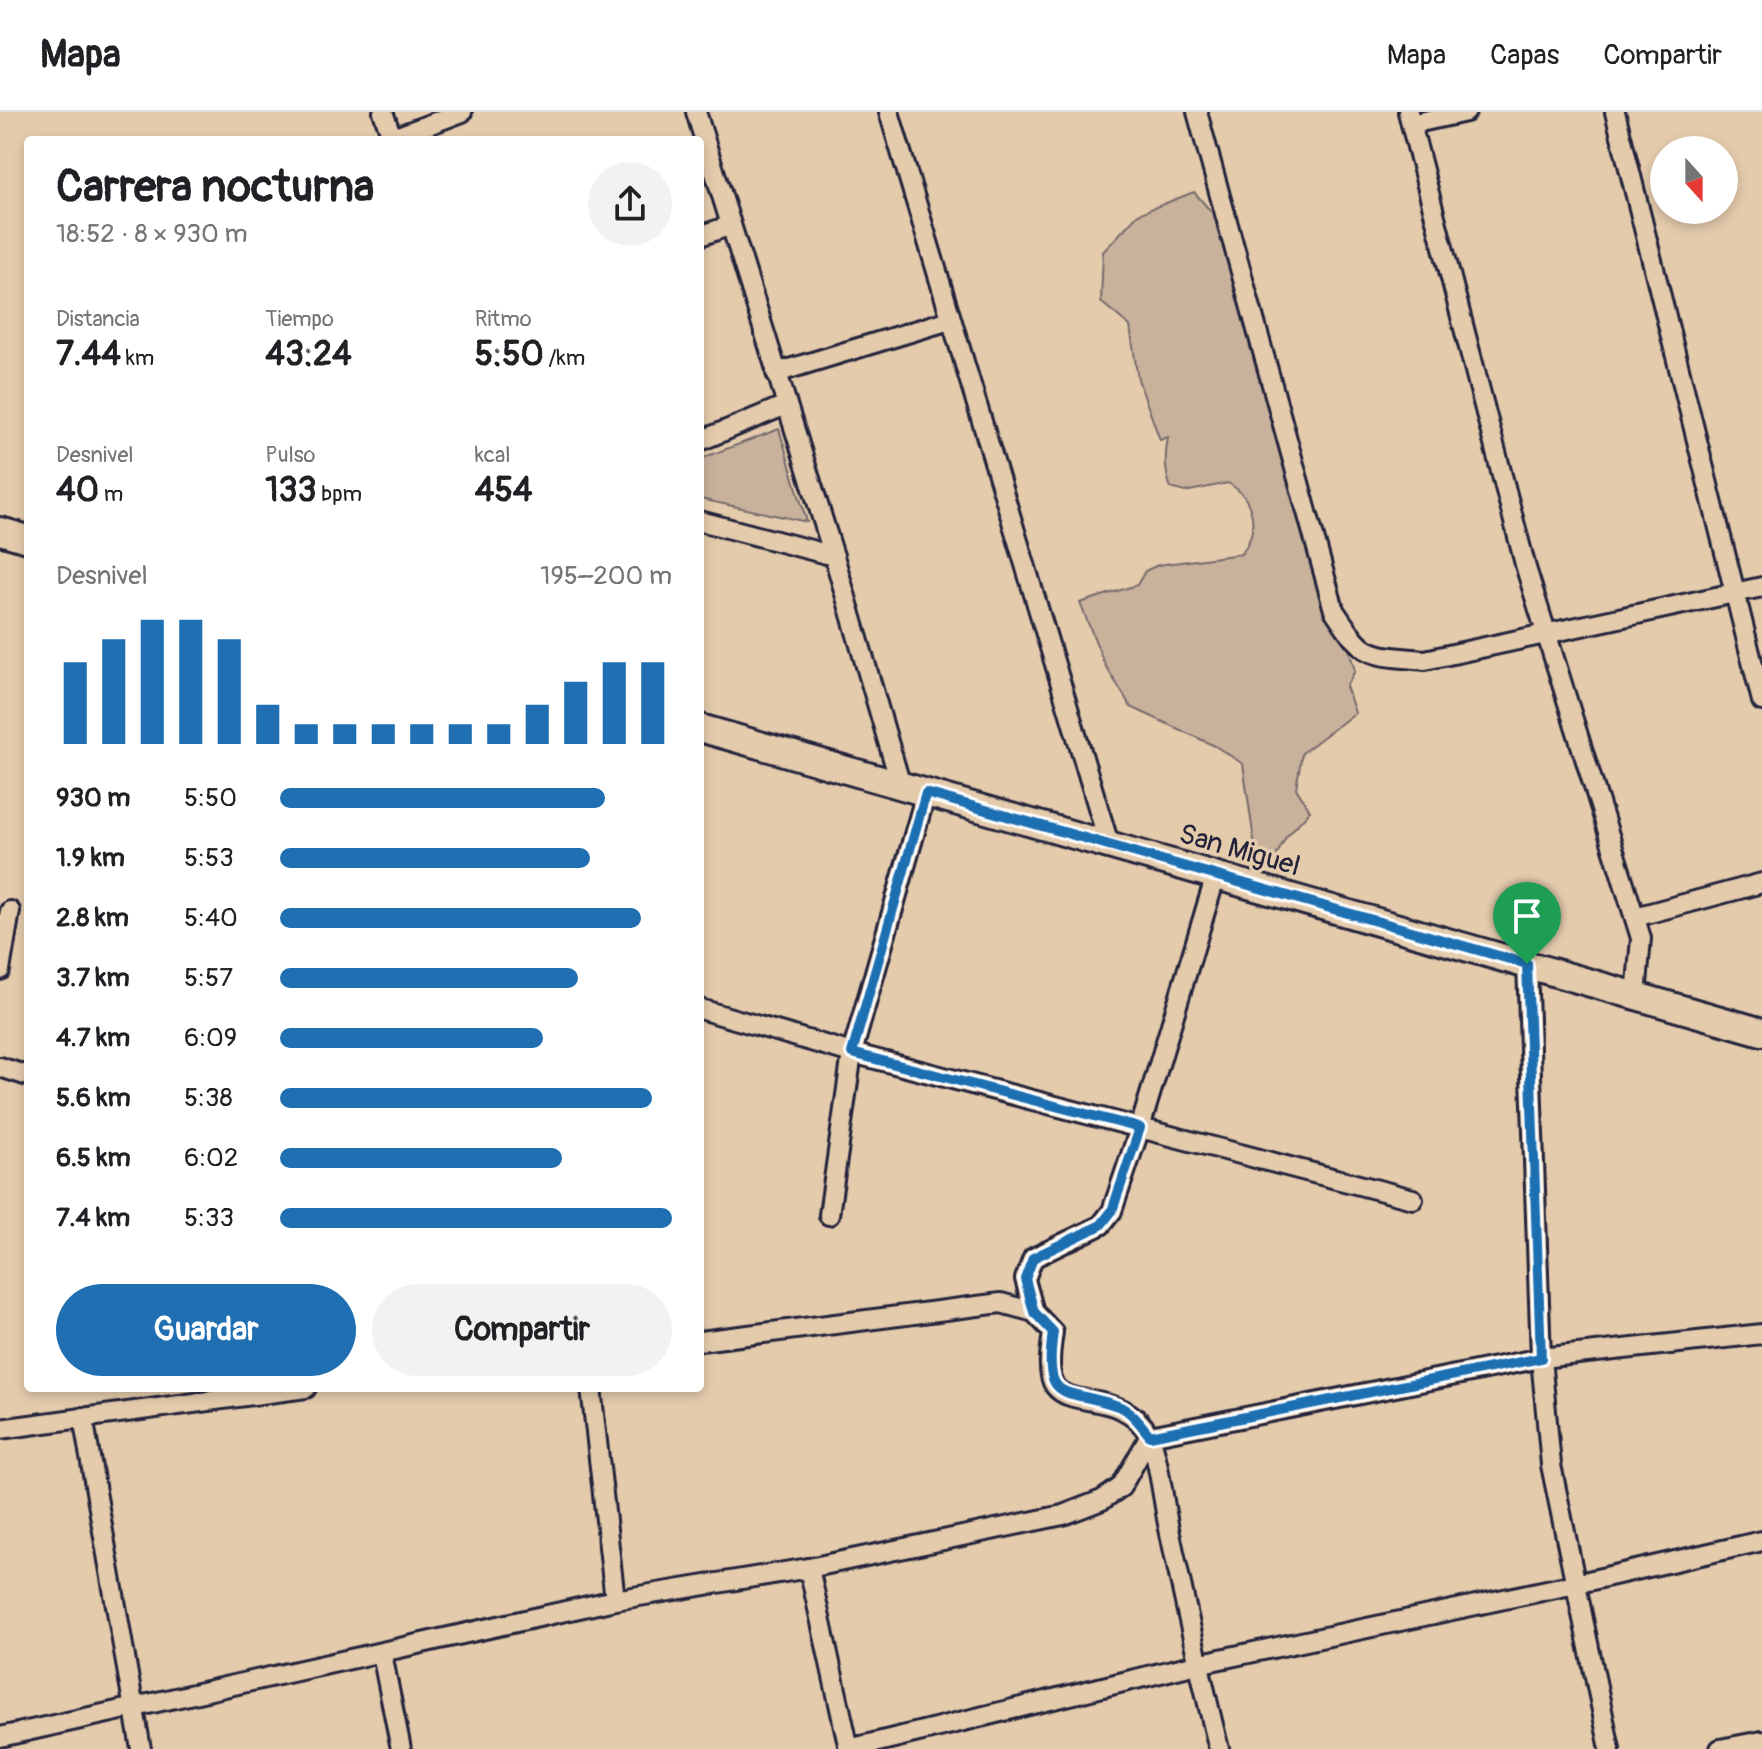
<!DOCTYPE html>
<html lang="es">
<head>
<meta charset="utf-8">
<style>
  :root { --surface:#fff; --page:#f2f2f2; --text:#202124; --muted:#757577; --line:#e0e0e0; --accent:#1f6fb2 }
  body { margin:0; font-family:Pangolin,sans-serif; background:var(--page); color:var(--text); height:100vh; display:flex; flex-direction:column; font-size:30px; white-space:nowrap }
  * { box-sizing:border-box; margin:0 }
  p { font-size:26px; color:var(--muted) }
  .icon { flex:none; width:44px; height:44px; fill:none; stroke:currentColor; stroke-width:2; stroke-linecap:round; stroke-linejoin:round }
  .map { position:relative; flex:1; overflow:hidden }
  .side { position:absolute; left:24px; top:24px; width:680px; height:1256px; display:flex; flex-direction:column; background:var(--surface); border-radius:8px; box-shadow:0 4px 12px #0003 }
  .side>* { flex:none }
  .needle { width:52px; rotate:159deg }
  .tools { position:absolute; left:1650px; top:24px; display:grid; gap:16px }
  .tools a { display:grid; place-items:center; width:88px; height:88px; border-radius:50%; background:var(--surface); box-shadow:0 4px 12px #0003; font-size:40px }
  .pin { position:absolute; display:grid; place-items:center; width:68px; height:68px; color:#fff; margin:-82px -34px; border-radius:50% 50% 50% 0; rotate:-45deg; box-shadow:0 0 8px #0007 }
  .pin .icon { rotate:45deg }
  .round { display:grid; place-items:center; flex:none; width:84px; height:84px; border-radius:42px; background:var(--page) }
  .summary { display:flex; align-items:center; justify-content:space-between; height:136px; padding:0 32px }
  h1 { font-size:44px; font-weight:800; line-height:60px }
  .stats { display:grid; grid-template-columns:repeat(3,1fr); gap:12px; height:136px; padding:8px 32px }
  .stats div { display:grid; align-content:center }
  .stats b { font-size:34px; font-weight:800 }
  .stats small { font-size:22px; font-weight:400 }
  .stats p { font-size:22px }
  .chart { height:224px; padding:16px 32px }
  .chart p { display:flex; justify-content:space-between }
  .chart svg { width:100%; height:144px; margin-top:8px; stroke:var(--accent); stroke-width:6 }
  .button { display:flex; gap:16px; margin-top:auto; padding:16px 32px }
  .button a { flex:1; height:92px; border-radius:48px; background:var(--accent); color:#fff; font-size:32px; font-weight:800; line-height:92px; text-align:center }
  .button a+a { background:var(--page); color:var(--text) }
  ul { padding:0 32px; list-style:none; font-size:26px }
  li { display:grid; grid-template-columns:128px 96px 1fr; align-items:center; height:60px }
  li i { height:20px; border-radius:10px; background:var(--accent) }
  header { display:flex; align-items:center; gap:48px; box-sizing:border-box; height:112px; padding:0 40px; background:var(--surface); border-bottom:2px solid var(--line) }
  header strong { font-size:38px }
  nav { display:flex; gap:44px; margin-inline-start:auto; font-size:28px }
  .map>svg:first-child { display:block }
  .green { fill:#c8b29c; stroke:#756a6c; stroke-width:2 }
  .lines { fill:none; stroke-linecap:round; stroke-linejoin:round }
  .street-casing { stroke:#22223b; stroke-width:24 }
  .secondary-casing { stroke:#22223b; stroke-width:32 }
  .street { stroke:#e4cbac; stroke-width:18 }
  .secondary { stroke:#e4cbac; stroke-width:26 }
  .route-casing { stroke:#fff; stroke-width:16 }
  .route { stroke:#1f6fb2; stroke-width:10 }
  .labels { text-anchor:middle; stroke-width:7; stroke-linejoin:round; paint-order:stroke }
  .street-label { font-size:28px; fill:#22223b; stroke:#e4cbac }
</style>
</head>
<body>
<header>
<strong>Mapa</strong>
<nav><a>Mapa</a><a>Capas</a><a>Compartir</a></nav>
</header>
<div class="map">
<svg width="1762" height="1637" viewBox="0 0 1762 1637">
  <rect width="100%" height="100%" fill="#e4cbac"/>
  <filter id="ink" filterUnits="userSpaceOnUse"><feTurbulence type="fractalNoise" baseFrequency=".0125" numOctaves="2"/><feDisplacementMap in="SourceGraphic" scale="16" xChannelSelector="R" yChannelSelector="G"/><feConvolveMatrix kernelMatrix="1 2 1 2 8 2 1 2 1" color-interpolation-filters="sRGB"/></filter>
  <g filter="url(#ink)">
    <g class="green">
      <path d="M1194 80 1228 119 1265 280C1283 301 1278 324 1283 349 1288 375 1301 400 1311 424 1327 468 1343 513 1355 559L1346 574 1355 601 1302 641 1296 676 1310 699 1286 725 1271 754 1255 735 1243 652 1215 634 1131 595 1105 553 1080 491 1137 473 1145 459 1158 453 1241 442C1260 419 1255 386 1228 371L1185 380 1171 376C1164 358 1165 344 1168 325L1160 328 1138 267 1130 214 1101 190 1103 140 1138 102Z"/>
      <path d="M779 317 807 410 700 387V347Z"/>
    </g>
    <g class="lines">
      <g class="street-casing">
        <g id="street">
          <path d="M383 0 393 28"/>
          <path d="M696 0 834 444 901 674"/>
          <path d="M889 0 1109 732"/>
          <path d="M1197 0 1334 498C1367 548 1366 542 1425 548L1762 475"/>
          <path d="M1408 0 1526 456 1641 826 1636 884"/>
          <path d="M1615 0 1762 589"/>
          <path d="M1411 12 1466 0"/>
          <path d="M388 28 462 0"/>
          <path d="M700 124 731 113"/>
          <path d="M776 261 950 208"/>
          <path d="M700 329 786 293"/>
          <path d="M700 409 834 444"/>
          <path d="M1635 805 1762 771"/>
          <path d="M1527 852 1541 1246 1551 1353 1610 1637"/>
          <path d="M0 858 10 799"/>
          <path d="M700 897 852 941 1413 1087"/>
          <path d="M0 955 28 964"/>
          <path d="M829 1103 852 941 926 681"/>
          <path d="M1034 1200 1025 1167 1033 1146 1101 1113 1112 1099 1140 1016 1216 763"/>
          <path d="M700 1229 1001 1191 1034 1200 1053 1220C1051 1235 1046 1261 1055 1274 1072 1297 1124 1278 1149 1323 1157 1338 1164 1392 1168 1412 1184 1487 1200 1562 1219 1637"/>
          <path d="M591 1276 615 1488"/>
          <path d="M83 1305 141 1637"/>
          <path d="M0 1317 306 1276"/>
          <path d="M809 1456 849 1637"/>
          <path d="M382 1542 401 1637"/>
          <path d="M0 1625 615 1488 809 1456 1063 1403 1102 1388 1121 1375 1150 1324 1541 1246 1762 1222"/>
          <path d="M849 1637 1197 1552 1575 1472 1762 1429"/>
          <path d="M1720 1637 1762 1629"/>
        </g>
      </g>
      <g class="secondary-casing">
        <g id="secondary">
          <path d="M0 419 28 427"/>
          <path d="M700 616 1762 920"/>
        </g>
      </g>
      <use href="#street" class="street"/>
      <use href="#secondary" class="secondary"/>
    </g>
  </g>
  <g class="lines" filter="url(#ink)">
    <g class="route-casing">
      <path id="route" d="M926 681 1527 852 1541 1246 1150 1324C1141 1313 1131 1298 1118 1294 1064 1275 1043 1294 1053 1220L1034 1200 1025 1167 1033 1146 1101 1113 1112 1099 1140 1016 852 941Z"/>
    </g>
    <use href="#route" class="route"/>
  </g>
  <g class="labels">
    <g class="street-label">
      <text transform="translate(1240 737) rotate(16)" y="10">San Miguel</text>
    </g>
  </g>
</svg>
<div class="tools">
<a><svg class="needle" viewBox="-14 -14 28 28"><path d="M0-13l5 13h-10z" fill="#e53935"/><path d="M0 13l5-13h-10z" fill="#757577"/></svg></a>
</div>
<div class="pin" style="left:1527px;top:852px;background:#1e9e55"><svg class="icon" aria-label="arrive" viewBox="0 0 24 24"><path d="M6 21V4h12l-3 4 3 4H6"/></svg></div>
<section class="side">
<div class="summary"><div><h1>Carrera nocturna</h1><p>18:52 · 8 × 930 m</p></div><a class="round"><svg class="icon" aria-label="share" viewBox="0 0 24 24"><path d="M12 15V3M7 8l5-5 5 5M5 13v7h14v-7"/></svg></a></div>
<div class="stats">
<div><p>Distancia</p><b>7.44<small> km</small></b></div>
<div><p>Tiempo</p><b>43:24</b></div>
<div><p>Ritmo</p><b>5:50<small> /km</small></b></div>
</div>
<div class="stats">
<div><p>Desnivel</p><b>40<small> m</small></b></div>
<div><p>Pulso</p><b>133<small> bpm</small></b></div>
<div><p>kcal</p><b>454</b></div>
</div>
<div class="chart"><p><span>Desnivel</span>195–200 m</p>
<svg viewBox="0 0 160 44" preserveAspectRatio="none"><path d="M5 44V19M15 44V12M25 44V6M35 44V6M45 44V12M55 44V32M65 44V38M75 44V38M85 44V38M95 44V38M105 44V38M115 44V38M125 44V32M135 44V25M145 44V19M155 44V19"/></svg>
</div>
<ul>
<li><b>930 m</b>5:50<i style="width:83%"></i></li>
<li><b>1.9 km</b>5:53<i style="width:79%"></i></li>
<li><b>2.8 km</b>5:40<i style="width:92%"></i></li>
<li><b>3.7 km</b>5:57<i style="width:76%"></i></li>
<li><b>4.7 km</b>6:09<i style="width:67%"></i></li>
<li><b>5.6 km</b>5:38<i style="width:95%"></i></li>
<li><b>6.5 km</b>6:02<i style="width:72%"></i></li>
<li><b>7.4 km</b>5:33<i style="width:100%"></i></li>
</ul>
<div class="button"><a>Guardar</a><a>Compartir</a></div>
</section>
</div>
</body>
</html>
